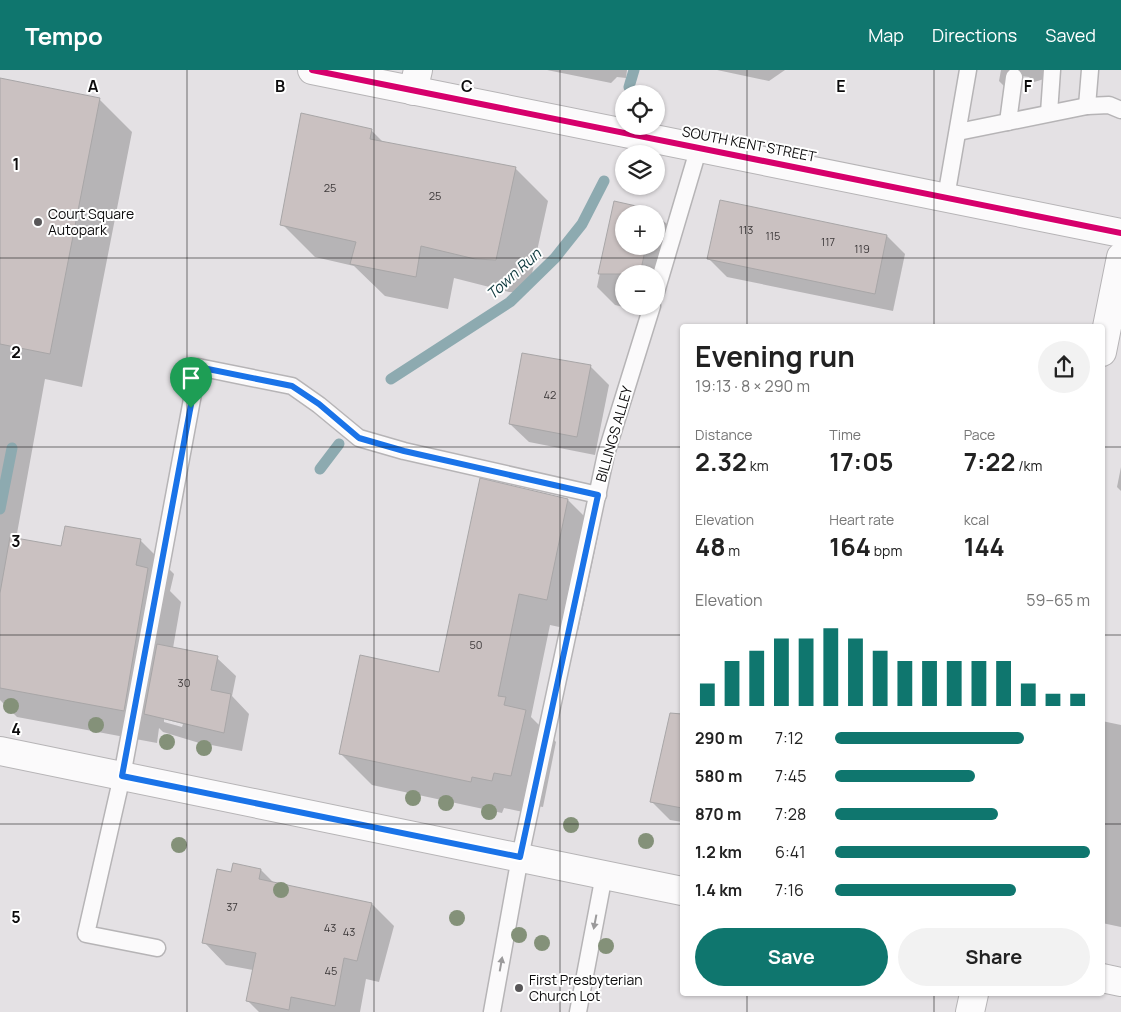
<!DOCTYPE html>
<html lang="en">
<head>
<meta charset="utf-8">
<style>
  :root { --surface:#fff; --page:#f2f2f2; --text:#222; --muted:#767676; --accent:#0f766e }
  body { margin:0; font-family:Manrope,sans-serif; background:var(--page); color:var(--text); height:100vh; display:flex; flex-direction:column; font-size:19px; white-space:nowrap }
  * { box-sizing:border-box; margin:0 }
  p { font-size:16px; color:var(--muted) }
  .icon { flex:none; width:28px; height:28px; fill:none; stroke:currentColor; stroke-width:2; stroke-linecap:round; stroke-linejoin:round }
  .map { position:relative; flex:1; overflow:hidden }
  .panel { position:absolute; left:680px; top:254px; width:425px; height:672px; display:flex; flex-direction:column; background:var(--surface); border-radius:5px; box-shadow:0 1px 4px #0004 }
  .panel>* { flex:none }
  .fabs { position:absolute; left:615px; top:15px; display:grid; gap:10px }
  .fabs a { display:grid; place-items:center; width:50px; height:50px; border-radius:50%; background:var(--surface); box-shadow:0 1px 4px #0004; font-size:25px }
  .pin { position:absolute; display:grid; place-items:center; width:42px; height:42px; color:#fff; margin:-51px -21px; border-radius:50% 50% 50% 0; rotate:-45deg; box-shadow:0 0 5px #0007 }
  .pin .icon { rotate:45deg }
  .round { display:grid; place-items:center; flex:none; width:52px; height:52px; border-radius:26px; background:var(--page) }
  .head { display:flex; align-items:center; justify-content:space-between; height:85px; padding:0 15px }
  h1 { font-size:28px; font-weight:700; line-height:38px }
  .figures { display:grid; grid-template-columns:repeat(3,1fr); gap:8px; height:85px; padding:5px 15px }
  .figures div { display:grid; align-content:center }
  .figures b { font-size:25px; font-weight:700 }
  .figures small { font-size:14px; font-weight:400 }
  .figures p { font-size:14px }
  .chart { height:140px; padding:10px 15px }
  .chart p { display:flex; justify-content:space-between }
  .chart svg { width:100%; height:90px; margin-top:5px; stroke:var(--accent); stroke-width:6 }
  .primary-button { display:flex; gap:10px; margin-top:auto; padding:10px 15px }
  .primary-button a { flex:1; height:58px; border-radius:30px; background:var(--accent); color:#fff; font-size:20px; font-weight:700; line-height:58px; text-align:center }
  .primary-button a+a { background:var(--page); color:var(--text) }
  ul { padding:0 15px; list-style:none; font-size:16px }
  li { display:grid; grid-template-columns:80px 60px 1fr; align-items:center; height:38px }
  li i { height:12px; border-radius:6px; background:var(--accent) }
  header { display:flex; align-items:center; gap:30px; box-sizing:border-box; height:70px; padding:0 25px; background:var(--accent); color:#fff }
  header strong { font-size:24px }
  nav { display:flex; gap:28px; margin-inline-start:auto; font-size:18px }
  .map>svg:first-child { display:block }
  .shadow { fill:#0003; fill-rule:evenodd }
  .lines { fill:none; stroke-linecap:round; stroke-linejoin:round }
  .stream { stroke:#8daab0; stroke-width:11 }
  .building { fill:#cac1c1; stroke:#a8a6a7 }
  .service-casing { stroke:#b6b4b6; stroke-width:19 }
  .minor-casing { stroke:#b6b4b6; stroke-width:30 }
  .tertiary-casing { stroke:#b6b4b6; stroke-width:30 }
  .secondary-casing { stroke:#b6b4b6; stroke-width:30 }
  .primary-casing { stroke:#b6b4b6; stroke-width:30 }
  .service { stroke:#fbfafb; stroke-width:16 }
  .minor { stroke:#fbfafb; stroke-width:28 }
  .tertiary { stroke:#fbfafb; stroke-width:28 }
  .secondary { stroke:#fbfafb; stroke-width:28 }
  .primary { stroke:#fbfafb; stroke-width:28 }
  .cycleway-casing { stroke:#fff; stroke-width:9 }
  .cycleway { stroke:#d6006c; stroke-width:6 }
  .tree { fill:#849179 }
  .oneway { fill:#9b9a9b }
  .route-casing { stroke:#fff; stroke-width:10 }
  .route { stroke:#1a73e8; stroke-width:6 }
  .grid { fill:none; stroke:#0c0b0c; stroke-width:1; stroke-opacity:0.55 }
  .poi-dot { fill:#585658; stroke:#fff; stroke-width:2 }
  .labels { text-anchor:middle; stroke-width:4; stroke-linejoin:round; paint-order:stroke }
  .number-label { font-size:11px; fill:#3c3839 }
  .street-label { font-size:14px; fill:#0c0b0c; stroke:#fff }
  .poi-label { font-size:14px; fill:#0c0b0c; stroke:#fff; text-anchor:start }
  .water-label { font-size:15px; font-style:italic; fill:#0f3a3f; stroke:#fff }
  .grid-label { font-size:16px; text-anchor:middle; font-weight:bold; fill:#0c0b0c; stroke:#fff; stroke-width:4; stroke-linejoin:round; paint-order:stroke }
</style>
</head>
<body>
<header>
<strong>Tempo</strong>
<nav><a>Map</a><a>Directions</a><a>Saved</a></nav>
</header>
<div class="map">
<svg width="1121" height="942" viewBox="0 0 1121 942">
  <rect width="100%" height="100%" fill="#e4e1e4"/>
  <g class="shadow">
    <path d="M547 0H627L626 8 617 7 611 13Z"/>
    <path d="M717 0H785L769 11Z"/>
    <path d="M1001 0H1057L1051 7 1034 12 1029 7 1020 6 1008 20 999 11Z"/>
    <path d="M0 9 99 29 132 62 82 317 45 309 16 469 62 478 141 471 174 504 170 521 181 532 173 578 217 588 236 606 232 626 249 644 242 681 196 672 163 662 159 658 157 673 17 647 0 630ZM164 649 183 654 182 657 164 652Z"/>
    <path d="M371 60 384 73 515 98 548 131 528 222H509L454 208 448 239 385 226 354 196 315 187 282 154Z"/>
    <path d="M615 132 653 141 656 144H624V176H656V144L672 159 656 204H624V236H652L650 243 615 235 597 217Z"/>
    <path d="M887 166 905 184 893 241 727 207 709 189Z"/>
    <path d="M590 296 609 315 595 385 529 372 510 354Z"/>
    <path d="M1121 397V421L1117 417Z"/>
    <path d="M568 430 599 461 578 561 550 555 531 647 556 672 543 737 525 734 523 742 504 738 502 743 372 715 341 684 439 604Z"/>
    <path d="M1102 651 1121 655V857L1102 853Z"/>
    <path d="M672 658 682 661V752L670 750 651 731Z"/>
    <path d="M261 800 274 813 372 834 394 856 379 912 366 909 360 942H259L247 930 253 900 226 895 204 872 232 803Z"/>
  </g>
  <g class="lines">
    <g class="stream">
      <path d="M629 17 634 0"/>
      <path d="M391 309 510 232 555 188 582 154 604 111"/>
      <path d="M320 399 339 374"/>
      <path d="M0 439 12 378"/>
    </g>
  </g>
  <g class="building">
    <path d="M0 8 100 28 50 284 0 274Z"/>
    <path d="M301 43 372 59 370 69 516 97 496 190 475 189 421 176 416 207 350 194 356 172 280 155Z"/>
    <path d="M720 130 887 165 875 224 707 189Z"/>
    <path d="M614 131 654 140 653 144H624V176H646L640 204H598Z"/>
    <path d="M522 283 591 295 577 367 509 354Z"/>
    <path d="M480 408 568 429 547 530 519 524 498 626 506 627 504 635 526 640 511 706 494 703 492 711 472 707 471 712 339 684 360 585 439 602Z"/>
    <path d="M65 456 141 469 136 495 148 498 124 641 0 618V523L10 467 61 476Z"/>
    <path d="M157 574 218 586 211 620 231 624 224 663 144 644Z"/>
    <path d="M670 643 682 644V738L650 732Z"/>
    <path d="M233 793 261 799 259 809 372 833 357 891 344 888 335 936 291 927 289 940 246 931 256 883 202 873 217 799 231 802Z"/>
  </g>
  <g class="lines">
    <g class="service-casing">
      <g id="service">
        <path d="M1087 36 1090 0"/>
        <path d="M1049 43 1052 0"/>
        <path d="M1008 52 1014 7"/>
        <path d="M958 62 1087 36 1109 35 1121 40"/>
        <path d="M946 127 968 0"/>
        <path d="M656 222 699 77"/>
        <path d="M157 878 86 864 122 706 198 297 292 316 319 335 359 368 404 381 598 425"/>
        <path d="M492 942 520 787 606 384 652 236"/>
        <path d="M578 942 604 805"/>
      </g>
    </g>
    <g class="minor-casing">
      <path id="minor" d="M413 21 418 0"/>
    </g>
    <g class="tertiary-casing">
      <path id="tertiary" d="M312 0 1121 163"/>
    </g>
    <g class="secondary-casing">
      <path id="secondary" d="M1102 282 1121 187"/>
    </g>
    <g class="primary-casing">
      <g id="primary">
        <path d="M0 681 682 821"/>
        <path d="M1102 908 1121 912"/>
        <path d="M970 942 974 924"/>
      </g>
    </g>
    <use href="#service" class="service"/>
    <use href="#minor" class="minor"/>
    <use href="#tertiary" class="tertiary"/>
    <use href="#secondary" class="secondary"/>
    <use href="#primary" class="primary"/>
    <g class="cycleway-casing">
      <path id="cycleway" d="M312 0 1121 163"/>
    </g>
    <use href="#cycleway" class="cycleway"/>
  </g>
  <g class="tree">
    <circle cx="11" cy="636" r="8"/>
    <circle cx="96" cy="655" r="8"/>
    <circle cx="167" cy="672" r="8"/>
    <circle cx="204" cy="678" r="8"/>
    <circle cx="413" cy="728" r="8"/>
    <circle cx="446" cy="733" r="8"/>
    <circle cx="489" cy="742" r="8"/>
    <circle cx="571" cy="755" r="8"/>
    <circle cx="646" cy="771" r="8"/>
    <circle cx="179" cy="775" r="8"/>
    <circle cx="281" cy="820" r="8"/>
    <circle cx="457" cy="848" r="8"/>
    <circle cx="519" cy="865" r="8"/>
    <circle cx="542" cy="873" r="8"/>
    <circle cx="606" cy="876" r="8"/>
  </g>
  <defs><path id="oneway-solid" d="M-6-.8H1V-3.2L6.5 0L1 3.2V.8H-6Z" transform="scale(1.25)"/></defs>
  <g class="oneway">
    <use href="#oneway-solid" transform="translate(595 852) rotate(101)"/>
    <use href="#oneway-solid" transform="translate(501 894) rotate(-80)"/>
  </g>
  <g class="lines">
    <g class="route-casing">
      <path id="route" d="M198 297 292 316 319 334 359 368 404 381 598 425 520 787 122 706Z"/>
    </g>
    <use href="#route" class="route"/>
  </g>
  <path class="grid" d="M187 0V942M374 0V942M560 0V942M747 0V256M934 0V256M0 188H1121M0 377H682M1102 377H1121M0 565H682M1102 565H1121M0 754H682M1102 754H1121M747 924V942M934 924V942"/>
  <g class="poi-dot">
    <circle cx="38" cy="152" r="5"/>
    <circle cx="519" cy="918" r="5"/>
  </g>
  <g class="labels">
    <g class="number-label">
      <text x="330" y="122">25</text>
      <text x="435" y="130">25</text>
      <text x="746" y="164">113</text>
      <text x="773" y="170">115</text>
      <text x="828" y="176">117</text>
      <text x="862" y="183">119</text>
      <text x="550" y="329">42</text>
      <text x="476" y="579">50</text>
      <text x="184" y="617">30</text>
      <text x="232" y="841">37</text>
      <text x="330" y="862">43</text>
      <text x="349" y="866">43</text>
      <text x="331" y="905">45</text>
    </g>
    <g class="street-label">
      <text transform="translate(749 74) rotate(11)" y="5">SOUTH KENT STREET</text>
      <text transform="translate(614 364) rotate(-74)" y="5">BILLINGS ALLEY</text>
    </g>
    <g class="poi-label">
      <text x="48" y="149">Court Square<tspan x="48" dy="16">Autopark</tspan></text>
      <text x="529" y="915">First Presbyterian<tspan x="529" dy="16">Church Lot</tspan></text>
    </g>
    <g class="water-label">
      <text transform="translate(514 204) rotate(-42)" y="5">Town Run</text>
    </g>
  </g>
  <g class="grid-label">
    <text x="93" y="22">A</text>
    <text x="280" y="22">B</text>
    <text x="467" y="22">C</text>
    <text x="841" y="22">E</text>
    <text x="1028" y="22">F</text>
    <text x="16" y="100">1</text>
    <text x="16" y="288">2</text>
    <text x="16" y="477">3</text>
    <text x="16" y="665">4</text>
    <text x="16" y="853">5</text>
  </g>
</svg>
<div class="fabs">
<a><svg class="icon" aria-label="locate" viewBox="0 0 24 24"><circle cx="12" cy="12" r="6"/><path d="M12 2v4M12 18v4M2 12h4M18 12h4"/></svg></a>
<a><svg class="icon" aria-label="layers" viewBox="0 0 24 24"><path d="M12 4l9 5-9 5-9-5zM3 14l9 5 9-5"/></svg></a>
<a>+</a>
<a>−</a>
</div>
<div class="pin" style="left:191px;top:338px;background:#1e9e55"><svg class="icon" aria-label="arrive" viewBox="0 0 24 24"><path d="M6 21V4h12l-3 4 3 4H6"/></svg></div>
<section class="panel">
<div class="head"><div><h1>Evening run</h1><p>19:13 · 8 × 290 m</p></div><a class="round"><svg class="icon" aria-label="share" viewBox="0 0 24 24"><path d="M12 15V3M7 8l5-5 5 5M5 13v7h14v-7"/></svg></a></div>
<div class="figures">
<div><p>Distance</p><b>2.32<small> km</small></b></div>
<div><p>Time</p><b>17:05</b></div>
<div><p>Pace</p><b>7:22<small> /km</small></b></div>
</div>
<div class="figures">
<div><p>Elevation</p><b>48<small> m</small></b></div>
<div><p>Heart rate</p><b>164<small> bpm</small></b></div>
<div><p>kcal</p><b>144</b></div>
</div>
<div class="chart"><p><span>Elevation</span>59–65 m</p>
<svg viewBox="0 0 160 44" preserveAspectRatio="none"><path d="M5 44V33M15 44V22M25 44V17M35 44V11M45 44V11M55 44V6M65 44V11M75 44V17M85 44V22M95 44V22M105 44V22M115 44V22M125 44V22M135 44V33M145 44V38M155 44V38"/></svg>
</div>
<ul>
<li><b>290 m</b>7:12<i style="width:74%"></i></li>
<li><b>580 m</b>7:45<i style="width:55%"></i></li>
<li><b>870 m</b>7:28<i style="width:64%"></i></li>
<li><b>1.2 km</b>6:41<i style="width:100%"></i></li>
<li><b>1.4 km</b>7:16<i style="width:71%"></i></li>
</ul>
<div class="primary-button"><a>Save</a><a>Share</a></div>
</section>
</div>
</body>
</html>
